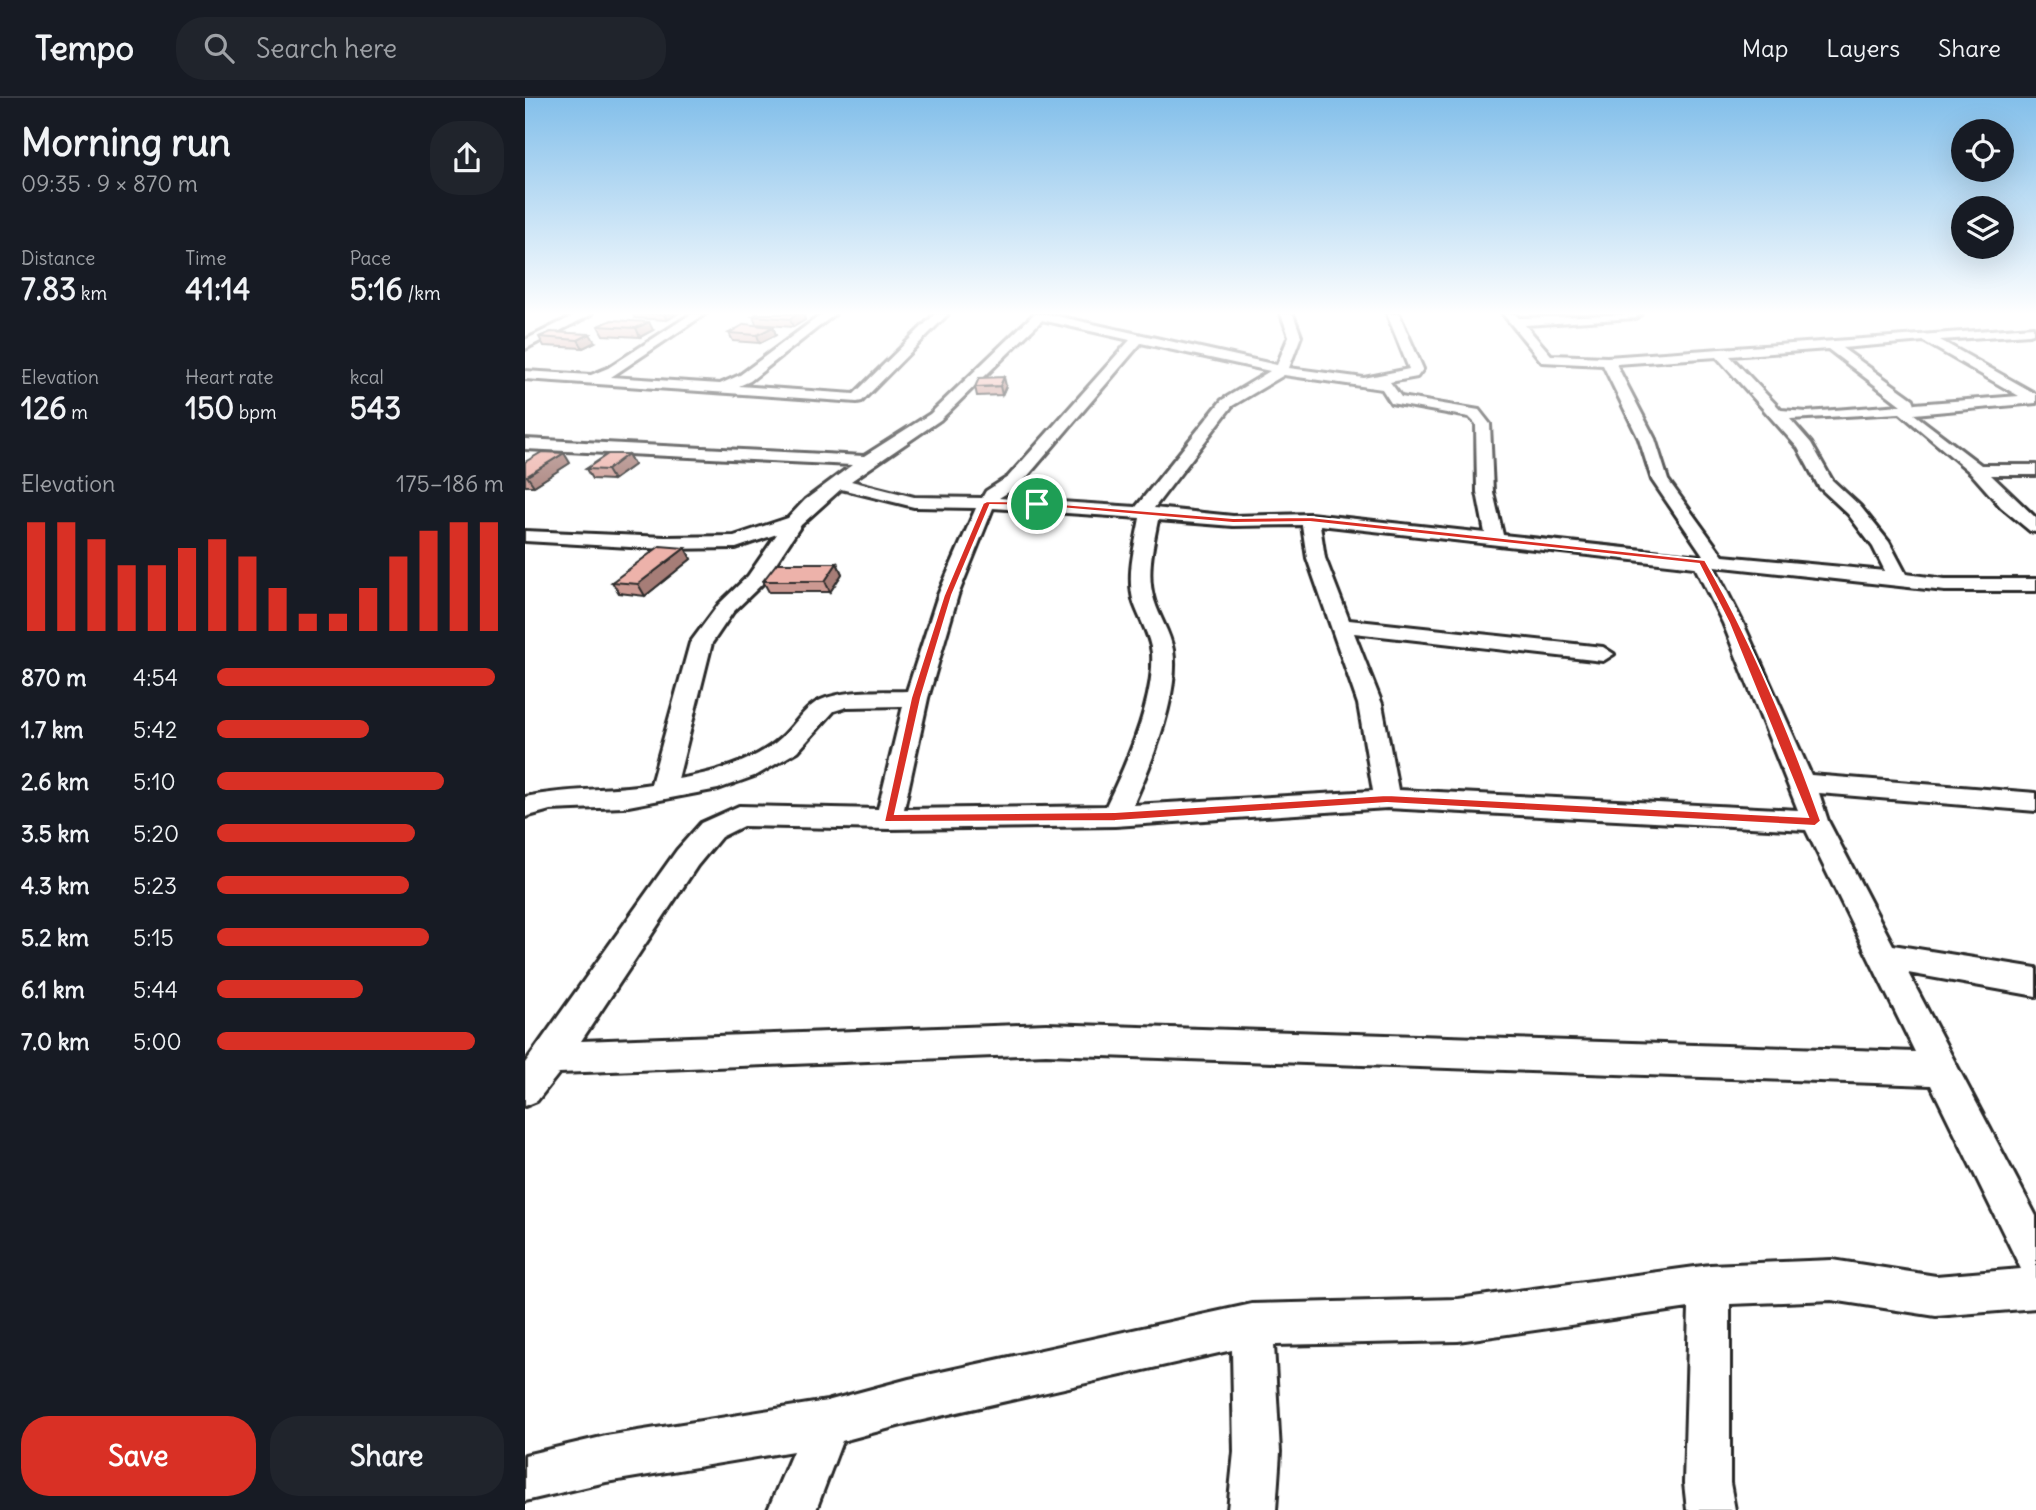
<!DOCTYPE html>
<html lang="en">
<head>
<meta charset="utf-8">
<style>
  :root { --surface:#171b24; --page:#20242c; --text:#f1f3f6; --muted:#9ea1a6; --line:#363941; --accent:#d93025 }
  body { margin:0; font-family:Delius,sans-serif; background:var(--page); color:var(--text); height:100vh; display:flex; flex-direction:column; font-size:26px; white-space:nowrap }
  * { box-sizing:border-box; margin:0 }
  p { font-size:23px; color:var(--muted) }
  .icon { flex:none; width:38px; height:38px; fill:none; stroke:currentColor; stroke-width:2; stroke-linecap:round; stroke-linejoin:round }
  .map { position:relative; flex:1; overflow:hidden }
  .drawer { display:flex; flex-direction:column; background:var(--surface); width:525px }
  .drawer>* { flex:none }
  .tools { position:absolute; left:1426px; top:21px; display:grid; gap:14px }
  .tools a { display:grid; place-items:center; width:63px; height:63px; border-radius:50%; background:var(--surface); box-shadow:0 7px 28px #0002; font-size:35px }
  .pin { position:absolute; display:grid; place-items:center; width:60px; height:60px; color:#fff; margin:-30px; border:4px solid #fff; border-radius:50%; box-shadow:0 2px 7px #0007 }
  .round { display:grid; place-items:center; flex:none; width:74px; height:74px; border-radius:28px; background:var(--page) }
  .headline { display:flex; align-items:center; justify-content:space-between; height:119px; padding:0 21px }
  h1 { font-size:38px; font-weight:700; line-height:52px }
  .metrics { display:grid; grid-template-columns:repeat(3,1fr); gap:10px; height:119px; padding:7px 21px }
  .metrics div { display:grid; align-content:center }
  .metrics b { font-size:30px; font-weight:700 }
  .metrics small { font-size:19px; font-weight:400 }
  .metrics p { font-size:19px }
  .chart { height:196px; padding:14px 21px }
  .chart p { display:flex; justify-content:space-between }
  .chart svg { width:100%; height:126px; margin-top:7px; stroke:var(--accent); stroke-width:6 }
  .primary-button { display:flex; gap:14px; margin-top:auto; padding:14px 21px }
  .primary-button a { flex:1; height:80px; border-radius:28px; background:var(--accent); color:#fff; font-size:28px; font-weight:700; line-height:80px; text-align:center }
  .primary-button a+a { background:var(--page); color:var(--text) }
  ul { padding:0 21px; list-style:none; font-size:23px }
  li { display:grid; grid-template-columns:112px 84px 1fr; align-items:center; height:52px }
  li i { height:18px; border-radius:9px; background:var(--accent) }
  header { display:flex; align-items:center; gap:42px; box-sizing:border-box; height:98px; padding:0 35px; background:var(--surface); border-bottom:2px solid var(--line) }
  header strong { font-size:33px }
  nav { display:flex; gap:38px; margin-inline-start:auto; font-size:24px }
  .search { width:490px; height:63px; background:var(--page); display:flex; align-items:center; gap:18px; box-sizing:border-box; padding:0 24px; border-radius:28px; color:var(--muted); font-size:26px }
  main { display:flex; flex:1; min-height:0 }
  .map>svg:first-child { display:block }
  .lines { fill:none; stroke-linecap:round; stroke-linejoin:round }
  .street-casing { stroke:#2b2b2b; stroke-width:6 }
  .street { fill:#fff; fill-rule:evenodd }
  .wall { fill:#cc9992; stroke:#2b2b2b; stroke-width:2 }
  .shaded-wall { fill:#a67d77; stroke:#2b2b2b; stroke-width:2 }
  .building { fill:#edb2aa; stroke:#2b2b2b; stroke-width:2 }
  .route { fill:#d93025; stroke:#fff; stroke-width:2; fill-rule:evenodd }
</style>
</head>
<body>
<header>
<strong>Tempo</strong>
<div class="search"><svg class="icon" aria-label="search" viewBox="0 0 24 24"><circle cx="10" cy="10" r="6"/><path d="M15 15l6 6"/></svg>Search here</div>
<nav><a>Map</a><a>Layers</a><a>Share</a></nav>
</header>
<main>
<section class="drawer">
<div class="headline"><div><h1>Morning run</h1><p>09:35 · 9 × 870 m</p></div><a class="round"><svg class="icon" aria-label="share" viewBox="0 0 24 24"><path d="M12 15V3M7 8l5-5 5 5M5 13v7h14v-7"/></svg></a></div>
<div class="metrics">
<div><p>Distance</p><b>7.83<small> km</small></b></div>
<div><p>Time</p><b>41:14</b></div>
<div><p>Pace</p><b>5:16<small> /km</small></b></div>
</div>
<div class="metrics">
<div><p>Elevation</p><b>126<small> m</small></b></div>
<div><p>Heart rate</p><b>150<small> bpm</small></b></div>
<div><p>kcal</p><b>543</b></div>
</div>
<div class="chart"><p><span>Elevation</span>175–186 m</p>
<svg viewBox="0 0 160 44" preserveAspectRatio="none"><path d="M5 44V6M15 44V6M25 44V12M35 44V21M45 44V21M55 44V15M65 44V12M75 44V18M85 44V29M95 44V38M105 44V38M115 44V29M125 44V18M135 44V9M145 44V6M155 44V6"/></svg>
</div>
<ul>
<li><b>870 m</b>4:54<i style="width:97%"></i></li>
<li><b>1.7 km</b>5:42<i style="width:53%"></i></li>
<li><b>2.6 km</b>5:10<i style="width:79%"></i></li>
<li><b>3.5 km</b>5:20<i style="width:69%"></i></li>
<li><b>4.3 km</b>5:23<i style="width:67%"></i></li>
<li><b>5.2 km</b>5:15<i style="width:74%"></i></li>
<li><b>6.1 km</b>5:44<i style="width:51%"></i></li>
<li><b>7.0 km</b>5:00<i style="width:90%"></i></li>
</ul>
<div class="primary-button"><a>Save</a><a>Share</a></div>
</section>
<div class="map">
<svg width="1511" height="1412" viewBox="0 0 1511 1412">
  <rect width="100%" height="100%" fill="#fff"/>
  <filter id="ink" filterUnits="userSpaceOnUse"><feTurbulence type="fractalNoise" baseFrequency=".0143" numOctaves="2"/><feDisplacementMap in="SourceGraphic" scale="14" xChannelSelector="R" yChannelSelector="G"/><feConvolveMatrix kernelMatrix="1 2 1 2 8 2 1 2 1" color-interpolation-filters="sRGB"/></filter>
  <g filter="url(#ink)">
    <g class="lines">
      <g class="street-casing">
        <g id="street">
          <path d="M52 216H67L0 251V242Z"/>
          <path d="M166 216H180L86 279 195 286 215 277 297 216H310L225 283 214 288 329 296 410 216H423L337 303 332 304 0 281V273L66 277 83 270Z"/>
          <path d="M509 216H523L752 267 764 238 756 216H768L776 238 764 270 839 280 884 271 862 216H874L898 271 892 279 865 284 876 299 954 312 965 326 968 394 978 437 1175 458 1178 457 1127 382 1114 341 1078 267 1017 264 978 216H990L994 220 1116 216 1110 220 1000 227 1026 257 1082 259 1508 229V235L1504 236 1415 242 1511 296V305L1389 316 1456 367H1511V377H1466L1511 420V434L1505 433 1476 409 1446 375 1375 315 1265 321 1286 345 1307 382 1335 408 1364 444 1381 476 1420 481H1511V493H1420L1189 468 1218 525 1286 677 1511 695V713L1294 695 1303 723 1368 847 1511 870V898L1383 875 1511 1118V1210L1411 1218 1307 1202 1205 1206V1385L1210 1412H1162L1159 1385 1164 1210 933 1243 749 1247 755 1354 751 1412H703L709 1354 707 1252 384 1325 317 1343 291 1412H243L268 1353 81 1384 0 1403V1357L81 1338 302 1303 384 1281 727 1206 933 1201 1185 1167 1307 1162 1411 1178 1496 1171 1406 987 521 956 34 975 12 1003 0 1008V965L152 752 176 725 214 708 353 711 378 608 322 609 309 613 273 653 232 677 193 691 98 709 25 712 0 719V699C41 690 84 693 126 686L165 545 194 506 223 478 252 436 211 450 140 451 0 443V433L140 439 209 438 263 420 280 402 327 367 0 351V341L339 358 405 316ZM517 222 605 242 483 379 461 393 457 400 389 399 326 383 415 322ZM1399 243 1400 244 1494 298 1390 306 1388 301 1317 250ZM616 245 745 273 697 302 611 409 474 400 495 387ZM1303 251 1376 307 1282 314 1256 312 1205 258ZM1192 259 1273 350 1294 389 1323 416 1348 449 1360 473 1198 458 1143 382 1130 341 1091 266ZM759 277 857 291 866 305 944 319 951 326 952 394 960 435 785 416 708 418 629 410 707 308ZM316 391 389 409 451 410 413 497 382 593C353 594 323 591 296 602 281 608 269 628 257 639 230 664 188 675 153 681L187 545 208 514 237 486 276 427ZM468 410 615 420C610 448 601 477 609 505 615 522 625 537 627 555 630 602 601 667 581 708L379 711 403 600 433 497ZM633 422 708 428 777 427 782 460 833 606 848 693 608 707C626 667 655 596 648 552 645 534 634 519 629 502 621 476 628 448 633 422ZM795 427 1170 469 1198 525 1273 712 873 692 857 606 829 535 1078 563 1089 556 1078 549 824 522 800 460ZM862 710 1281 732 1390 954 521 926 56 943 172 768 196 739 218 728 364 731 590 728Z"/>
        </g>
      </g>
      <use href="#street" class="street"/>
    </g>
    <g class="wall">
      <path d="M108 216H152L142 222 110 220Z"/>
      <path d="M232 216H278L280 222 268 229 231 226 228 218Z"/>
      <path d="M87 222 128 232 115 239 78 237 73 228Z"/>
      <path d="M248 229 251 237 235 245 208 243 204 235Z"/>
      <path d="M26 234 70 244 58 250 19 248 14 239Z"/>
      <path d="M481 288 477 297 452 298 450 289Z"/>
      <path d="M103 356 109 367 88 382 67 381 61 371Z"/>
      <path d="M45 365 9 388H0V378Z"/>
      <path d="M160 450 166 461 120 498 94 495 87 484Z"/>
      <path d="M312 465 317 476 305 494H244L238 483Z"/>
    </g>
    <g class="shaded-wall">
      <path d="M139 216H152L142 222Z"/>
      <path d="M273 216H278L280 222 268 229 265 221Z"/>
      <path d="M124 224 128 232 115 239 111 230Z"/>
      <path d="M248 229 251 237 235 245 232 237Z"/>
      <path d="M65 236 70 244 58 250 53 242Z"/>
      <path d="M479 279 481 288 477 297 475 288Z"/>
      <path d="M39 355 45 365 9 388 2 378Z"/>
      <path d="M103 356 109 367 88 382 82 372Z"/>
      <path d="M160 450 166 461 120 498 113 486Z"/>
      <path d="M312 465 317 476 305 494 300 483Z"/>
    </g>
    <g class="building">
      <path d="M232 216H273L265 221 228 218Z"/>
      <path d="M87 222 124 224 111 230 73 228Z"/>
      <path d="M220 226 248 229 232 237 204 235Z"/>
      <path d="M26 234 65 236 53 242 14 239Z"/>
      <path d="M479 279 475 288 450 289 454 280Z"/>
      <path d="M17 354 39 355 2 378H0V364Z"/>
      <path d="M83 356H103L82 372 61 371Z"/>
      <path d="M135 448 160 450 113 486 87 484Z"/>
      <path d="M252 465H312L300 483H238Z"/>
    </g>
  </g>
  <linearGradient id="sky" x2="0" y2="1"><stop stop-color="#83bfea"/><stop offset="0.52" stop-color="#fff"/><stop offset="1" stop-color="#fff" stop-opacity="0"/></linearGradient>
  <rect width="1511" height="414" fill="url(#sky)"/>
  <path class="route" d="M462 403 512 404 708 420 785 419 1180 462C1225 540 1266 638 1296 723L1290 728 862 705 590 723 359 724 386 600 419 497 458 405ZM465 407 512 408 708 425 785 424 1174 466 1204 525 1283 719 862 697 590 714 370 716 396 600 427 497Z"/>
</svg>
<div class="tools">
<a><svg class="icon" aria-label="locate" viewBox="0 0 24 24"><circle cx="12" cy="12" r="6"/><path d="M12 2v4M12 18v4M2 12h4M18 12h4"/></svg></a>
<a><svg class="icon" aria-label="layers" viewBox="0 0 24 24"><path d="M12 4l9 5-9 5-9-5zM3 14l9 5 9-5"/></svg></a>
</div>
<div class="pin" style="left:512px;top:406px;background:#1e9e55"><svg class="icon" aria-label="arrive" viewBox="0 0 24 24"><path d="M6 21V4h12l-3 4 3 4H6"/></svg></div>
</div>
</main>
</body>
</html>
